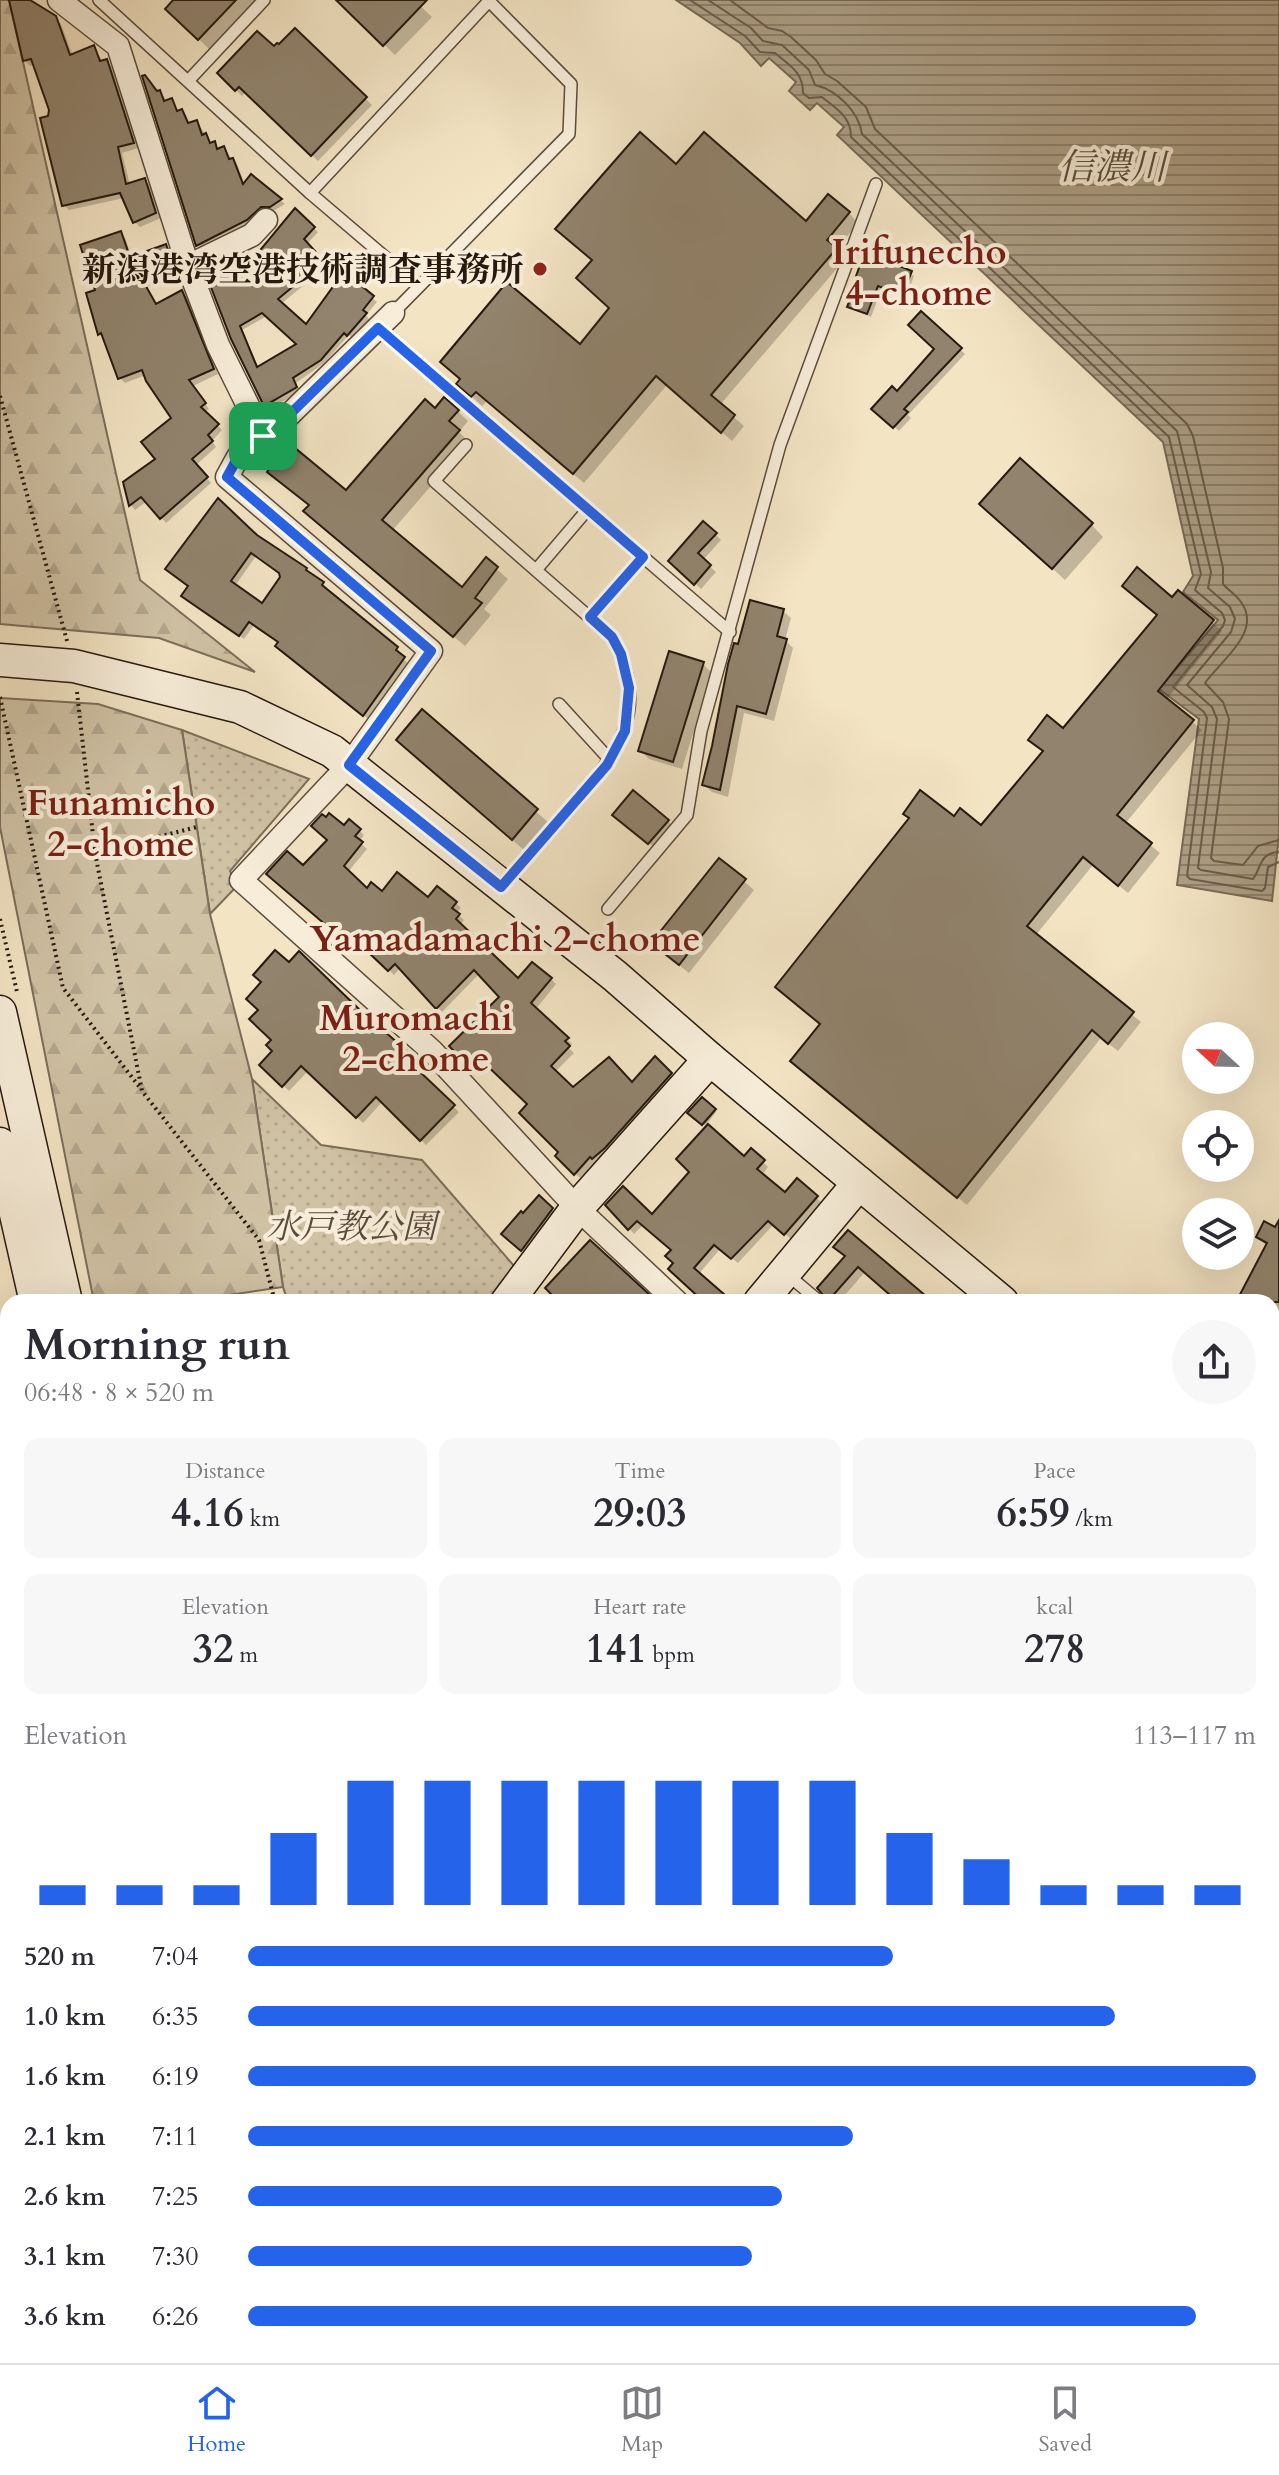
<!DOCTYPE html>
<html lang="en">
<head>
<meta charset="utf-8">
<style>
  :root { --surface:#fff; --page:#f7f7f7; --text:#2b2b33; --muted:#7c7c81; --line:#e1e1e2; --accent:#2563eb }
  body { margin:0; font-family:Cardo,"Noto Serif JP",serif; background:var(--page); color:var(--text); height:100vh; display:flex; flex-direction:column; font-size:30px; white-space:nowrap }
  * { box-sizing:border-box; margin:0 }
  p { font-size:26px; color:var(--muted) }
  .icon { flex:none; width:44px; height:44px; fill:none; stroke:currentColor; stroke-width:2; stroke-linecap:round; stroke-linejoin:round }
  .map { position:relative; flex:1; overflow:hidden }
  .drawer { position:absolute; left:0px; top:1294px; width:1280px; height:1070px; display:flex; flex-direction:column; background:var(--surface); border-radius:24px 24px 0 0; box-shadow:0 8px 32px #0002 }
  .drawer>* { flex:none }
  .needle { width:52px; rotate:292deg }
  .controls { position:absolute; left:1182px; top:1022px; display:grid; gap:16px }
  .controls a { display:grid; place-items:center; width:72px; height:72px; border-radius:50%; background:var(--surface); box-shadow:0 8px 32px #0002; font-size:40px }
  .pin { position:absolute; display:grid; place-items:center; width:68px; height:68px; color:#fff; margin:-34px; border-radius:16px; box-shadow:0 4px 12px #0006 }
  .round { display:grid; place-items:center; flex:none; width:84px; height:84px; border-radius:42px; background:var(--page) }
  .headline { display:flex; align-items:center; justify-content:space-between; height:136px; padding:0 24px }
  h1 { font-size:44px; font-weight:700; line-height:60px }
  .figures { display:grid; grid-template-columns:repeat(3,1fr); gap:12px; height:136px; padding:8px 24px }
  .figures div { display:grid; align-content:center; border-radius:16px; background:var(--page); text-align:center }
  .figures b { font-size:40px; font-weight:700 }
  .figures small { font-size:22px; font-weight:400 }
  .figures p { font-size:22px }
  .chart { height:224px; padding:16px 24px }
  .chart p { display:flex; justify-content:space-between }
  .chart svg { width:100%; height:144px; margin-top:8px; stroke:var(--accent); stroke-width:6 }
  ul { padding:0 24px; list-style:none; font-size:26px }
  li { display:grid; grid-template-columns:128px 96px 1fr; align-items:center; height:60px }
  li i { height:20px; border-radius:10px; background:var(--accent) }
  .tab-bar { display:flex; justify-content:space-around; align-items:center; height:112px; border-top:2px solid var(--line); background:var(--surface); font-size:22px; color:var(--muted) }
  .tab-bar a { display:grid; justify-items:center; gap:4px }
  .tab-bar .active { color:var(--accent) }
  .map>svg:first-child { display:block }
  .green { fill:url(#green-dots); stroke:#7b6e5a; stroke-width:2 }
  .forest { fill:url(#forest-firs); stroke:#7b6e5a; stroke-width:2 }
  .water { fill:url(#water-rules); stroke:#776a56; stroke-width:2 }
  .shadow { fill:#0003; fill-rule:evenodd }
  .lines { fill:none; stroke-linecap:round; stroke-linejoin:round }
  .shore { stroke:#6a5c4a; stroke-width:2 }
  .building { fill:#91836d; stroke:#261a0f; stroke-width:2; fill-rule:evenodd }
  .lane-casing { stroke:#594c3c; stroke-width:14 }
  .street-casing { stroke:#594c3c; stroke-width:25 }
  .secondary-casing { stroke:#261a0f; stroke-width:35 }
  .path { stroke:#261a0f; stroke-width:4; stroke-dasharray:2 4; stroke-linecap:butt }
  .lane { stroke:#f7edd9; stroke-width:11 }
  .street { stroke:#f7edd9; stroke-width:22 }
  .secondary { stroke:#f7edd9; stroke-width:32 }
  .route-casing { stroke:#fff; stroke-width:16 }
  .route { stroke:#2563eb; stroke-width:10 }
  .poi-dot { fill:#8f2418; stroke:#f7edd9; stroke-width:3 }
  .labels { text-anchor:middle; stroke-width:8; stroke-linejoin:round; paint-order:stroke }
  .poi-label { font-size:34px; font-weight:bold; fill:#261a0f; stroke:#f7edd9; text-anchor:end }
  .park-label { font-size:34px; font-style:italic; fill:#594c3c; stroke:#f7edd9 }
  .water-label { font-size:36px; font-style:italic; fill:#5c4f3f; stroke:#f7edd9 }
  .neighbourhood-label { font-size:36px; font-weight:bold; fill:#7a1f14; stroke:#f7edd9 }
</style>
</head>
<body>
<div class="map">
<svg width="1279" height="2363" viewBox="0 0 1279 2363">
  <defs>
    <pattern id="green-dots" width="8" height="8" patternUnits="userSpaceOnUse" patternTransform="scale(2)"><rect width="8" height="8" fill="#d0c2a5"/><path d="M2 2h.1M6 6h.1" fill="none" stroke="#b2a68d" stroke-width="1.8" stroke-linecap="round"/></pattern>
    <pattern id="forest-firs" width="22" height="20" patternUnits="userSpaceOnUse" patternTransform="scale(2)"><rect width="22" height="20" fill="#d0c2a5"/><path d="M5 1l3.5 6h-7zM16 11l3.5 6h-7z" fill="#b2a68d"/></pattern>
    <pattern id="water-rules" width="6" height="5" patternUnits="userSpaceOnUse" patternTransform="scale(2)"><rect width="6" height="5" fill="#ad9f86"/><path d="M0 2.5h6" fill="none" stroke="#8d816c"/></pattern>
  </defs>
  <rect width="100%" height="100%" fill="#f3e4c4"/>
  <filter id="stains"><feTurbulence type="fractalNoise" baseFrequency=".0025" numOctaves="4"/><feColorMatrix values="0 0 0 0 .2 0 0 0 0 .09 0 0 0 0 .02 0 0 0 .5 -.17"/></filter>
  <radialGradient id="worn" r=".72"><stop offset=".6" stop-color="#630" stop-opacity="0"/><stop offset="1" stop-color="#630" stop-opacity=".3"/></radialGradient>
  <g class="green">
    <path d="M182 730 309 779 230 871 237 886 210 914Z"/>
    <path d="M252 1079 321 1145 422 1160 515 1267 489 1302H288L283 1287Z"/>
  </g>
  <g class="forest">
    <path d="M0 0H9L140 580 255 672 159 638 0 624Z"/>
    <path d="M0 698 98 704 182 730 210 914 252 1079 283 1287 181 1302H94L0 827Z"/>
    <path d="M398 2356H596L598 2363H402Z"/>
  </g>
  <path class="water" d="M676 0H1279V835L1272 901 1177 885 1199 719 1159 689 1218 620 1183 592 1193 576 1163 442 837 135 844 127 817 103 810 110 789 91 796 82 769 58 761 66 740 43Z"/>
  <g class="shadow">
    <path d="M11 0H26L55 18 61 24 73 56 94 48 103 62 107 61 112 67 138 148 122 153 130 185 145 180 150 185 161 218 140 227 135 222 124 198 69 210 64 205 51 110 35 65 30 66 24 60Z"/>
    <path d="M176 0H258L210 50 168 9Z"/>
    <path d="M338 0H414L432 17 395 55Z"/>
    <path d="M295 31 372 105 318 161 246 92 242 96 219 73 279 47Z"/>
    <path d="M145 78 157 93 164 96 166 102 171 100 179 112 182 111 186 115 190 125 197 122 212 144 214 143 219 150 224 148 228 153 231 160 237 164 245 185 251 176 285 204 275 210 266 211 251 224 202 250 198 245Z"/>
    <path d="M676 167 806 224 849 213 858 223 836 250 845 259 720 405 744 426 732 441 667 385 584 483 487 401 482 406 468 393 580 346 611 308Z"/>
    <path d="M295 211 318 232 307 244 327 266 281 304 306 327 348 277 377 302 366 315 369 319 352 338 349 335 324 363 296 383 300 392 269 409 233 339 231 274 242 260 248 267ZM267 316 299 344 259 368 242 330Z"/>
    <path d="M120 233 125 238 132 258 166 246 171 251 176 269 147 287 157 305 182 292 187 297 218 374 193 386 209 409 205 412 222 430 212 441 216 447 196 465 211 483 166 523 147 501 135 510 131 505 126 483 158 460 174 419 146 375 125 383 120 378 104 339 99 334 98 291Z"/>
    <path d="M880 257 914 276 906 298 882 288 871 317 850 306Z"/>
    <path d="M921 314 965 354 908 415 911 418 899 431 874 408 897 393 936 349Z"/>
    <path d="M445 399 468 421 459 432 469 442 392 531 463 590 486 560 508 579 484 609 491 615 465 646 317 521Z"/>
    <path d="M994 516 1091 524 1103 537 1065 580Z"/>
    <path d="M704 524 721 540 703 560 716 572 701 589 671 561Z"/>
    <path d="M256 536 306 569 327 588 325 590 397 649 401 653 399 656 408 663 368 719 282 650 280 643 254 625 244 639 188 600ZM256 556 282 577 262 605 235 586Z"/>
    <path d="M1178 593 1222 631 1166 700 1202 730 1125 824 1160 853 1128 893 1093 865 1035 936 1141 1022 1118 1051 1101 1038 967 1205 802 1070 822 1025 955 818 981 828 1044 752 1031 740 1063 730Z"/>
    <path d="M783 611 791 618 785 640 793 648 774 721 744 713 728 797 712 792 704 785 739 646Z"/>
    <path d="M703 664 712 673 682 769 649 759 640 750Z"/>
    <path d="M422 712 549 823 525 851 410 752Z"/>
    <path d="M621 820 668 821 673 827 655 848Z"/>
    <path d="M344 828 359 830 364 835 359 842 367 849 348 872 368 891 456 903 461 908 456 913 464 920 460 925 519 981 551 979 556 984 535 1010 572 1044 569 1048 574 1053 554 1073 573 1090 632 1084 655 1059 676 1079 599 1163 597 1161 580 1178 557 1156 561 1152 530 1104 486 1062 476 1072 451 1047 502 997 480 973 442 1012 401 967 394 975 353 935 347 942 274 879 303 868Z"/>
    <path d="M719 860 754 890 689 973 663 952Z"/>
    <path d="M359 1012 427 1072 422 1077 459 1112 426 1145 383 1101 363 1123 308 1071 289 1091 262 1065Z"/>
    <path d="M702 1100 716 1112 706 1125 745 1159 763 1162 768 1167 762 1175 785 1195 797 1180 822 1203 791 1239 774 1224 738 1263 720 1249 698 1275 730 1302H707L676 1263 673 1250 644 1224 634 1234 608 1205 652 1217 691 1172 707 1127 690 1113Z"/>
    <path d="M539 1198 556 1214 526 1254 508 1238Z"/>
    <path d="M1279 1224V1348L1276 1347 1272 1353V1302H1238L1267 1246 1258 1237 1276 1229Z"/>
    <path d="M591 1243 654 1302H551Z"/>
    <path d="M847 1257 930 1302H900L865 1272 839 1302H832L819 1288Z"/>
    <path d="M1279 1572V1697L1272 1693V1583Z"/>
    <path d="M1272 1757 1279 1759V1846L1274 1856 1272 1854Z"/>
    <path d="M1272 1898 1279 1899V1936L1272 1950Z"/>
    <path d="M1272 2042 1279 2045V2083L1272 2079Z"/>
    <path d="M1276 2178 1279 2181 1277 2187 1279 2186V2214L1276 2203 1272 2205 1274 2183 1272 2179Z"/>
    <path d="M1279 2266V2363H1278L1276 2353 1272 2352V2267Z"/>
    <path d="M695 2356H778L771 2363H696Z"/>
    <path d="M817 2356H954L958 2363H805Z"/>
    <path d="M1008 2356H1055L1061 2363H1011Z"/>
    <path d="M1098 2356H1124L1127 2361 1136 2356 1142 2363H1102Z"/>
    <path d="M1176 2356H1266L1264 2363H1179Z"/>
  </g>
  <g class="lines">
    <g class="shore">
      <path d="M690 0 745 36 760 52 775 53C790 66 803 72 803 93L809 98 822 97C838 110 851 117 851 137L1169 437 1201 574 1195 590 1222 613 1225 620 1223 626 1173 687 1204 712 1207 718 1187 876 1190 879 1262 891 1265 888 1268 867 1279 862"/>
      <path d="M708 0 751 28 763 41 782 45 809 70 815 85C837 90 859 112 862 134L1177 431 1211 572 1208 588 1230 607 1235 619 1231 632 1187 685 1212 707 1217 719 1198 868 1201 870 1253 879C1262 867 1259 853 1279 852"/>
      <path d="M730 0 768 28 782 31 791 37 816 60 825 74 837 81 866 107 875 129 1187 424 1193 436 1223 568V584C1228 590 1236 595 1241 602 1263 632 1220 661 1205 683L1223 702 1229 719 1211 858 1214 861 1243 865 1258 846 1279 840"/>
    </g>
  </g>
  <g class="building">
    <path d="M9 0H30L56 16 70 55 94 45 100 61 107 59 134 143 118 147 126 184 145 178 156 213 133 223 120 193 62 206 40 118 48 116 49 110 31 59 23 61Z"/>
    <path d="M173 0H236L198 40 165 9Z"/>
    <path d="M336 0H427L383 46Z"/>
    <path d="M295 28 367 97 311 156 239 87 235 91 217 73 257 31 274 46 277 43 279 44Z"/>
    <path d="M145 75 157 91 160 90 164 101 172 98 177 111 182 109 188 123 197 120 202 135 206 133 210 143 215 141 217 149 224 146 229 159 233 158 243 184 251 174 282 199 270 207H261L247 220 196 246 142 76Z"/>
    <path d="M640 132 676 164 704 132 806 221 828 194 850 212 827 240 837 248 711 395 735 415 721 433 656 376 573 474 476 392 471 397 456 384 460 379 440 362 507 282 580 344 609 308 576 278 592 260 555 229Z"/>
    <path d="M295 208 315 227 304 239 324 261 278 299 306 324 340 277 343 281 348 275 374 296 363 310 367 313 347 336 344 333 321 360 293 378 297 387 264 406 231 339 209 282 228 273 225 267 243 257 247 266ZM262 313 296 344 257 367 240 326Z"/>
    <path d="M121 231 130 257 166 244 173 264 143 281 156 304 182 290 214 369 189 380 206 403 201 407 219 424 208 435 213 441 192 459 208 477 160 519 141 497 129 506 123 482 155 459 141 442 171 418 146 381 142 370 118 379 101 333 98 335 86 293 95 290 80 245Z"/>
    <path d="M866 249 881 255 880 258 912 271 902 295 878 286 867 314 847 307 859 278 856 276Z"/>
    <path d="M921 311 962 348 904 409 908 412 893 428 871 409 892 386 897 391 934 349 908 325Z"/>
    <path d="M444 397 459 410 449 421 460 430 382 520 462 587 486 557 498 567 475 598 482 603 453 637 303 511 309 505 267 472 289 443 346 490 425 399 435 408Z"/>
    <path d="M1020 458 1093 523 1052 569 979 504Z"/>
    <path d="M218 498 257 535 307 568 306 570 324 582 322 585 398 647 396 650 405 657 363 716 275 646 278 642 249 622 239 636 181 596 188 586 165 569ZM251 553 279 573 280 577 262 603 231 581Z"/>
    <path d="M703 521 717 533 698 553 711 565 694 585 668 561Z"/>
    <path d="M1137 567 1172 597 1178 590 1214 620 1158 691 1194 720 1117 815 1152 843 1118 886 1083 857 1027 926 1134 1012 1108 1044 1092 1030 957 1198 790 1061 820 1024 775 987 909 818 903 814 920 790 954 816 960 808 981 825 1043 751 1028 740 1047 715 1063 728 1157 615 1122 586Z"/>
    <path d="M750 600 784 609 777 636 787 639 766 714 737 706 720 790 702 785 712 746 728 664 734 643 738 644Z"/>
    <path d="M669 651 704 662 673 762 638 751Z"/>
    <path d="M422 709 538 809 512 840 396 740Z"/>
    <path d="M633 790 669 820 648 844 612 815Z"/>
    <path d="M329 813 344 825 349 819 361 829 355 836 363 842 344 866 367 888 371 882 382 891 397 872 428 897 437 886 457 902 452 908 460 914 456 919 518 978 532 962 552 978 531 1003 569 1038 565 1041 570 1046 551 1066 573 1087 609 1057 632 1082 655 1056 672 1073 605 1148 592 1159 590 1157 574 1175 555 1156 558 1152 519 1113 527 1104 479 1058 470 1068 449 1046 499 997 474 970 436 1009 395 964 388 971 347 932 341 938 266 874 287 851 303 865 327 840 311 826 322 814 326 817Z"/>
    <path d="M719 858 746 879 679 965 651 943Z"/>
    <path d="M275 950 289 962 299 951 360 1010 423 1065 418 1070 455 1105 420 1141 376 1097 356 1118 301 1066 282 1087 259 1065 272 1051 266 1045 271 1040 249 1019 258 1010 246 999 261 982 253 975Z"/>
    <path d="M702 1097 716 1109 702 1125 687 1113Z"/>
    <path d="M708 1124 744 1156 751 1148 765 1160 757 1169 785 1192 797 1178 818 1196 784 1235 768 1221 731 1259 714 1245 694 1268 733 1302H704L668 1269 673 1263 665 1256 671 1250 637 1221 628 1230 605 1205 623 1186 652 1214 689 1172 676 1159Z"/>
    <path d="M539 1195 553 1208 521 1251 501 1234 521 1211 523 1213Z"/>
    <path d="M1279 1220V1302H1236L1267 1243 1256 1237 1264 1221 1275 1227Z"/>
    <path d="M848 1230 933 1302H898L858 1267 828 1301 817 1288 845 1256 833 1247Z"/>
    <path d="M590 1240 650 1295 643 1302H559L545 1288Z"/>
  </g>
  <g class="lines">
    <g class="lane-casing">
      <g id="lane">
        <path d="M99 0 310 193 419 286"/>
        <path d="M189 80 264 0"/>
        <path d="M310 193 489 1"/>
        <path d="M393 313 569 134 571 84 488 0"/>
        <path d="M378 328 730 632"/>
        <path d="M466 445 434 481 612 637C652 711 618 753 570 809 548 834 526 859 504 883"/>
        <path d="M536 570 588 509"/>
        <path d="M590 617 643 557"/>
        <path d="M559 704 610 760"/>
        <path d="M608 909 687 815 701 731 780 445 876 184"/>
        <path d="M788 1275 820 1302"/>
        <path d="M1272 2095 1279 2101"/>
        <path d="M1267 2356 1269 2363"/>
      </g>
    </g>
    <g class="street-casing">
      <g id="street">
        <path d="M59 0 118 46 188 266"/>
        <path d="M393 313 288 416 238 457 227 477 431 651 349 765 241 880 432 1051 577 1208 677 1302"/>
        <path d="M263 436 218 345 188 266 252 235 266 220"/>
        <path d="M1272 1733 1279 1737"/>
        <path d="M0 1789 8 1803"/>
        <path d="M1272 1880 1279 1884"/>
        <path d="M1272 1978 1279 1965"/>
        <path d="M1272 2025 1279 2029"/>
        <path d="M1272 2252 1279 2250"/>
        <path d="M677 2356 681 2363"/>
        <path d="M1154 2356 1158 2363"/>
        <path d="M779 2363 791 2356"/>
      </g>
    </g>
    <g class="secondary-casing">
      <g id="secondary">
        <path d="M0 660 74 666 240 707 332 751 615 976 710 1059 1002 1302"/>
        <path d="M0 1012 66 1302"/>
        <path d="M0 1144 36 1302"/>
        <path d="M507 1302 577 1208 710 1059"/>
        <path d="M760 1302 859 1183"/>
        <path d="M1272 1495 1279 1498"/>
        <path d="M343 2356 346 2363"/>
        <path d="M978 2356 982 2363"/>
      </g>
    </g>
    <g class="path">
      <path d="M0 396 67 641"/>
      <path d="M77 692 95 853 142 1091 259 1240 275 1302"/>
      <path d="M0 697 63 988 141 1089"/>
      <path d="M95 853 197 827"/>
      <path d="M0 919 17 992"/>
      <path d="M568 2356 572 2363"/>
      <path d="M603 2356 605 2363"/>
    </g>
    <use href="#lane" class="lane"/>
    <use href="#street" class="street"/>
    <use href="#secondary" class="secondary"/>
  </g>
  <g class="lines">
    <g class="route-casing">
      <path id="route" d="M378 328 643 557 590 617 612 637 621 654 629 688 625 731 607 765 501 887 349 765 431 651 227 477 238 457 288 416Z"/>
    </g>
    <use href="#route" class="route"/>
  </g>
  <circle class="poi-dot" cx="540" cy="269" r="8"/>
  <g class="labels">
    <g class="poi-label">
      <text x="524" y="281">新潟港湾空港技術調査事務所</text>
    </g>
    <g class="park-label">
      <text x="351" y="1238">水戸教公園</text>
    </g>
    <g class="water-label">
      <text x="1112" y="179">信濃川</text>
    </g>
    <g class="neighbourhood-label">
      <text x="919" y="264">Irifunecho<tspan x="919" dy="41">4-chome</tspan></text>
      <text x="121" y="815">Funamicho<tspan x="121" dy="41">2-chome</tspan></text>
      <text x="505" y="951">Yamadamachi 2-chome</text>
      <text x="416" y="1030">Muromachi<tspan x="416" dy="41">2-chome</tspan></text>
    </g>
  </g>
  <rect width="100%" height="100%" filter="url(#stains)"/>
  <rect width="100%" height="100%" fill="url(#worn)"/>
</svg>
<div class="controls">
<a><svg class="needle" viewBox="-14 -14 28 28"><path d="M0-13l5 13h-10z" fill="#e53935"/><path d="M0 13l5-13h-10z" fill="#7c7c81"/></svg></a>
<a><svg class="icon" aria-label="locate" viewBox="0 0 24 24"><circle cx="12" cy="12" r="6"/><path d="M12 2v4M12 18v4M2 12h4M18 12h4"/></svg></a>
<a><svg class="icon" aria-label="layers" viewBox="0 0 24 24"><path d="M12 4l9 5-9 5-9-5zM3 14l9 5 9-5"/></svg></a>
</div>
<div class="pin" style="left:263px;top:436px;background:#1e9e55"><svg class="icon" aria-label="arrive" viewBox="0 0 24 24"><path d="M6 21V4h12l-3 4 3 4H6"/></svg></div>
<section class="drawer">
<div class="headline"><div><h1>Morning run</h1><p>06:48 · 8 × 520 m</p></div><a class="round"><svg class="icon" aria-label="share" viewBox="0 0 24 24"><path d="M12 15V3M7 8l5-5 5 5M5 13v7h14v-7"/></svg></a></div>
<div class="figures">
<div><p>Distance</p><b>4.16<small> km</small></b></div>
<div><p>Time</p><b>29:03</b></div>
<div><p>Pace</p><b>6:59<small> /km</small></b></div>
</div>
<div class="figures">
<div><p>Elevation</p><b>32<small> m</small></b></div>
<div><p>Heart rate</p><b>141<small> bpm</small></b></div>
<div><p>kcal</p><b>278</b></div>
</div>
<div class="chart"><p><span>Elevation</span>113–117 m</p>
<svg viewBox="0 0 160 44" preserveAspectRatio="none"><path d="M5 44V38M15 44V38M25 44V38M35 44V22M45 44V6M55 44V6M65 44V6M75 44V6M85 44V6M95 44V6M105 44V6M115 44V22M125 44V30M135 44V38M145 44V38M155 44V38"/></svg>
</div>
<ul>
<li><b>520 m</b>7:04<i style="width:64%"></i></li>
<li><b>1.0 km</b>6:35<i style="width:86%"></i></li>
<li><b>1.6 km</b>6:19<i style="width:100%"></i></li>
<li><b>2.1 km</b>7:11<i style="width:60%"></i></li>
<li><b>2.6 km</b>7:25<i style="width:53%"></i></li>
<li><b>3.1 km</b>7:30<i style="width:50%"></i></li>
<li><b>3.6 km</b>6:26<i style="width:94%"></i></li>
</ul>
</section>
</div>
<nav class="tab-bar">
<a class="active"><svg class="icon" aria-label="home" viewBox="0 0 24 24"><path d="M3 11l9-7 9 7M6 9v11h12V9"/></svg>Home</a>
<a><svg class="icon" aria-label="map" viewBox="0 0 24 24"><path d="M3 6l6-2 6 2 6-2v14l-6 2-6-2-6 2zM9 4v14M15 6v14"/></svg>Map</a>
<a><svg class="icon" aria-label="saved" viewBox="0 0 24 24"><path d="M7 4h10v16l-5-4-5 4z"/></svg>Saved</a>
</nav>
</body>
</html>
